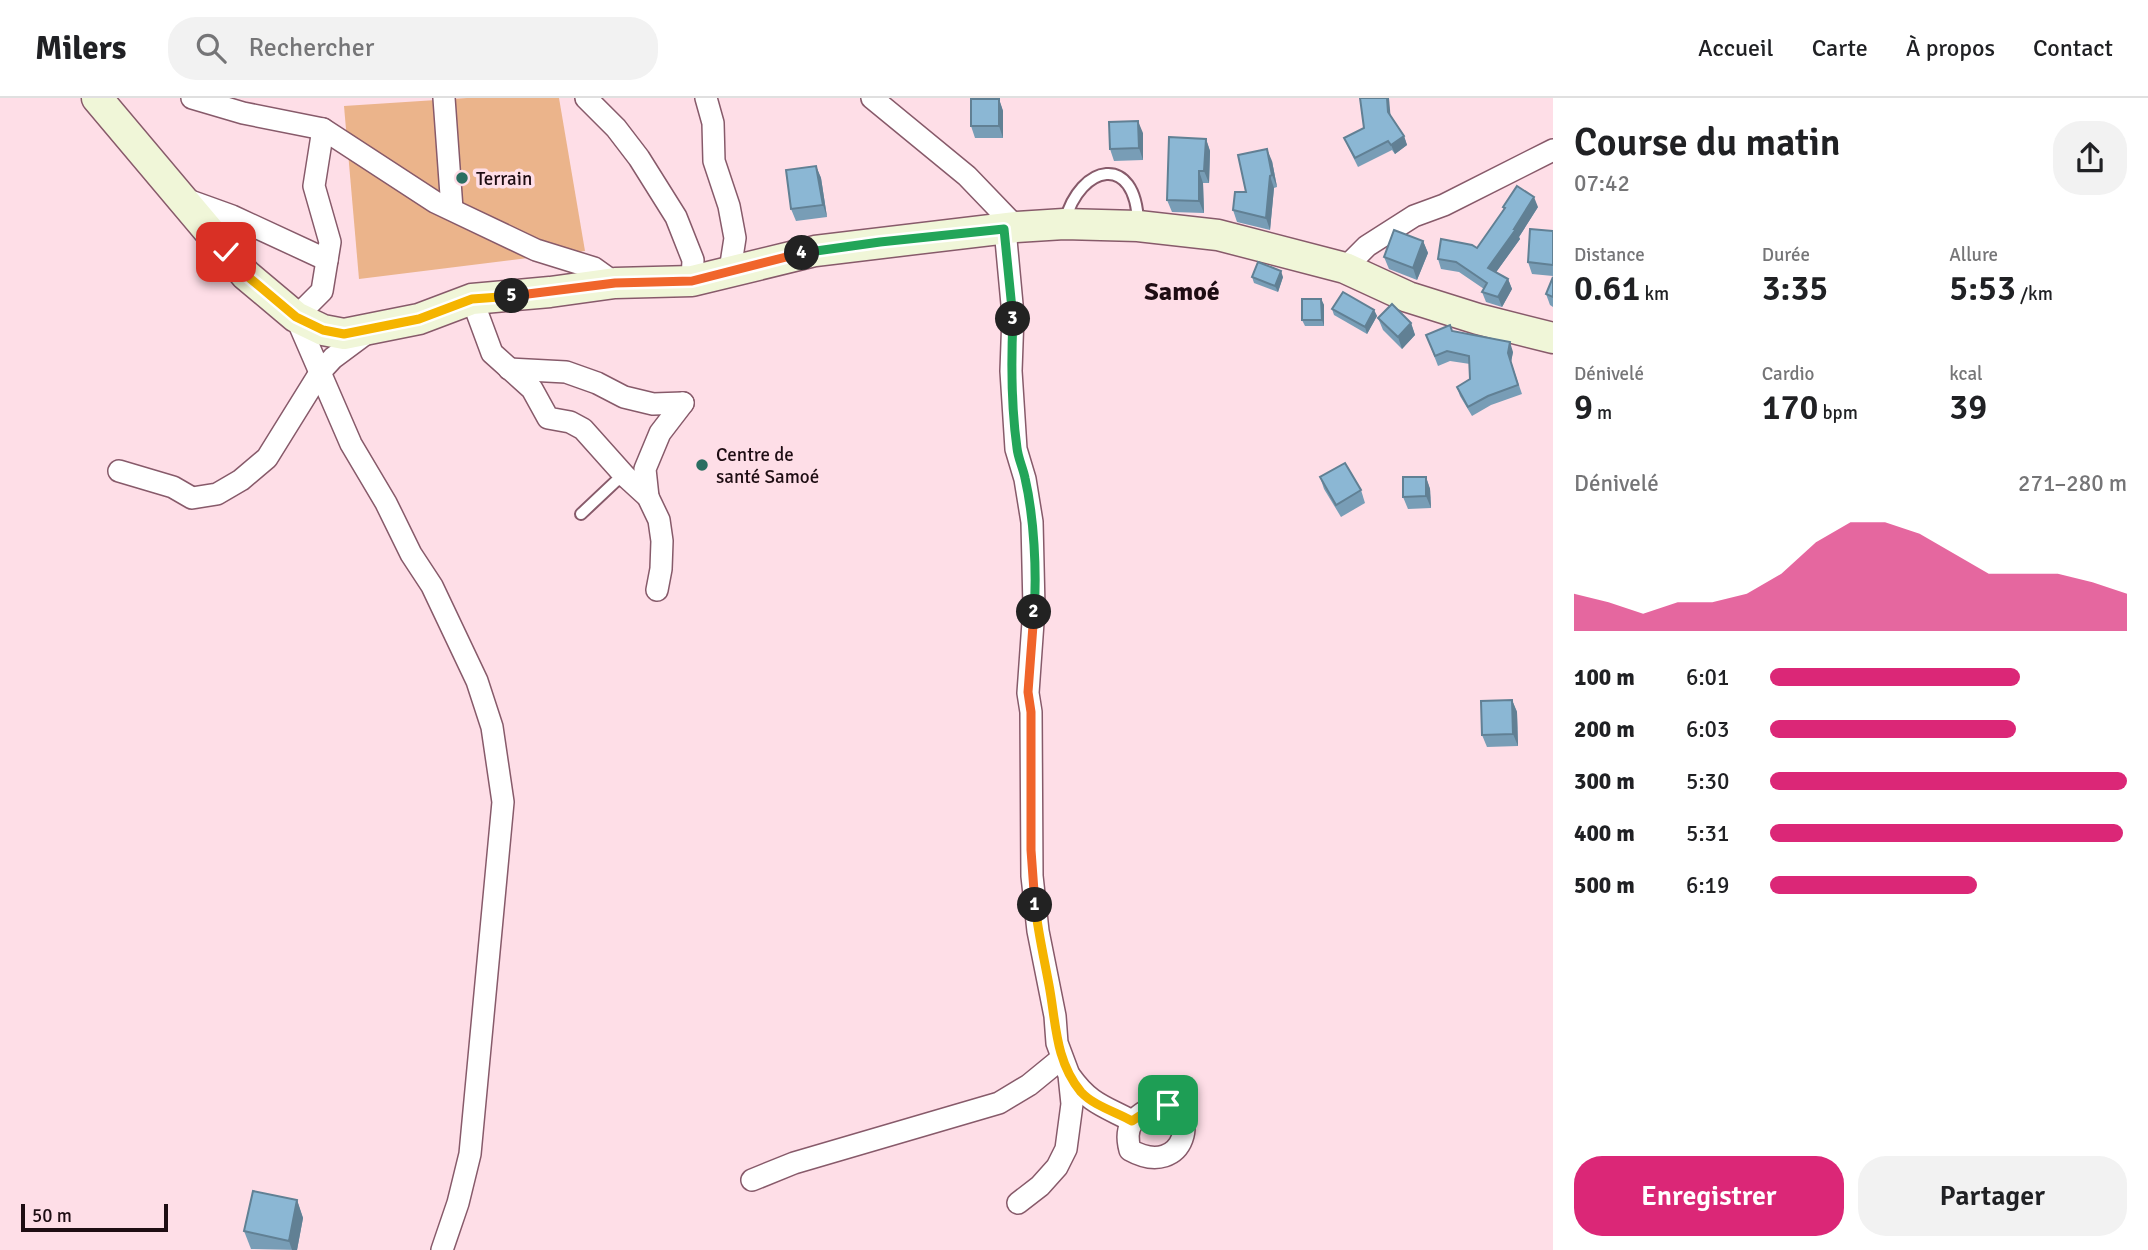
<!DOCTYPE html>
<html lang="fr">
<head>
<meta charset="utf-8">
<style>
  :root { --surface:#fff; --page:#f2f2f2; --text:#202124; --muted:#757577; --line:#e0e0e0; --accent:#db2777 }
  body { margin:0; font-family:Signika,sans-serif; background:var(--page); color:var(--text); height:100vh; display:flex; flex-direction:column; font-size:26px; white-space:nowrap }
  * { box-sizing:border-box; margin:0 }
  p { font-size:23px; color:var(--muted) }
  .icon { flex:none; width:38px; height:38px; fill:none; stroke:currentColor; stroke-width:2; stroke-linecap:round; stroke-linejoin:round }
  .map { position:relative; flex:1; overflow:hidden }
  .details { display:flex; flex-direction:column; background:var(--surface); width:595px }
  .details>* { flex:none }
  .scale { position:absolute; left:21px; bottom:18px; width:147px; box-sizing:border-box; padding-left:7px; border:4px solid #1e0d13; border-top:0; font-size:19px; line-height:24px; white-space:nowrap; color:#1e0d13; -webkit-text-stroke:5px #fedee7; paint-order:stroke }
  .pin { position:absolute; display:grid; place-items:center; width:60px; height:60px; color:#fff; margin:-30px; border-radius:14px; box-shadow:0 4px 10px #0006 }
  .km { position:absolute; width:35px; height:35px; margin:-18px; border-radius:50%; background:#222; color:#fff; font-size:19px; line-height:35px; text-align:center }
  .round { display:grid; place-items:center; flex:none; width:74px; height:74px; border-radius:28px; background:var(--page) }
  .head { display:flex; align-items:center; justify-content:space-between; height:119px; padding:0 21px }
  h1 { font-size:38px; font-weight:600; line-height:52px }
  .stats { display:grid; grid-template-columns:repeat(3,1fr); gap:10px; height:119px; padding:7px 21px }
  .stats div { display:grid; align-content:center }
  .stats b { font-size:35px; font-weight:600 }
  .stats small { font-size:19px; font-weight:400 }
  .stats p { font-size:19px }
  .chart { height:196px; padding:14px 21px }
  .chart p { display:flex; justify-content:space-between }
  .chart svg { width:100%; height:126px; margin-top:7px; fill:var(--accent); opacity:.7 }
  .primary-button { display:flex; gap:14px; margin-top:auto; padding:14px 21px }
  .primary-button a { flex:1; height:80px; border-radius:28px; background:var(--accent); color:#fff; font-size:28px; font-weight:600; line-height:80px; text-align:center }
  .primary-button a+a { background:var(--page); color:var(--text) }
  ul { padding:0 21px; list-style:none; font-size:23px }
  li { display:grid; grid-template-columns:112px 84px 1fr; align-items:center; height:52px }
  li i { height:18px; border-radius:9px; background:var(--accent) }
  header { display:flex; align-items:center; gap:42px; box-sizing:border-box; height:98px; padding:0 35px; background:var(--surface); border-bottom:2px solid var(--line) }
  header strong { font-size:33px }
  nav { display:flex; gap:38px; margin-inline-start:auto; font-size:24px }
  .search { width:490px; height:63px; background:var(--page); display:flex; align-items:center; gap:18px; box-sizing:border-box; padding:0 24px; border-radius:28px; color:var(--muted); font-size:26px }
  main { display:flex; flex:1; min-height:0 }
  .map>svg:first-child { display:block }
  .green { fill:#ebb48b }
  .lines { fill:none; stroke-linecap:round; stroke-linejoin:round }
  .service-casing { stroke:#875a6a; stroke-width:14 }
  .minor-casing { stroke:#875a6a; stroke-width:24 }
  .secondary-casing { stroke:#875a6a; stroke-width:33 }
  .service { stroke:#fff; stroke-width:10 }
  .minor { stroke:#fff; stroke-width:21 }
  .secondary { stroke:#f0f6d8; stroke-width:30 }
  .wall { fill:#789db6 }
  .shaded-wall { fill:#618094 }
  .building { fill:#8bb7d4; stroke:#618094; stroke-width:2 }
  .split-1-casing { stroke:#fff; stroke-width:14 }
  .split-2-casing { stroke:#fff; stroke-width:14 }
  .split-3-casing { stroke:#fff; stroke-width:14 }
  .split-4-casing { stroke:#fff; stroke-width:14 }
  .split-5-casing { stroke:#fff; stroke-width:14 }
  .split-6-casing { stroke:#fff; stroke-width:14 }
  .split-1 { stroke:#f5b400; stroke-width:9 }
  .split-2 { stroke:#f0652b; stroke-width:9 }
  .split-3 { stroke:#22a559; stroke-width:9 }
  .split-4 { stroke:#22a559; stroke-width:9 }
  .split-5 { stroke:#f0652b; stroke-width:9 }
  .split-6 { stroke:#f5b400; stroke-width:9 }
  .poi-dot { fill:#2a6e61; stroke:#fedee7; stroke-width:2.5 }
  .labels { text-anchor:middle; stroke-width:7; stroke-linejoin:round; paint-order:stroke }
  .poi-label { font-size:19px; fill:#1e0d13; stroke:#fedee7; text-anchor:start }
  .district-label { font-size:26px; font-weight:bold; fill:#1e0d13; stroke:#fedee7 }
</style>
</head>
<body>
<header>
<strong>Milers</strong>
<div class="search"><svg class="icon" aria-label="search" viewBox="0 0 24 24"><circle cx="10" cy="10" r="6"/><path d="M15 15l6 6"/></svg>Rechercher</div>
<nav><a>Accueil</a><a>Carte</a><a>À propos</a><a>Contact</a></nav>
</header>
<main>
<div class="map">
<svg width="1553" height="1152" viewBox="0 0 1553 1152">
  <rect width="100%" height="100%" fill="#fedee7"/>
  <path class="green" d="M467 0H559L585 153 359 181 344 8Z"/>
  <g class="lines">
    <g class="service-casing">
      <g id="service">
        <path d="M1065 123C1080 66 1136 54 1138 125"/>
        <path d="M581 416 615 384 625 378"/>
      </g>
    </g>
    <g class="minor-casing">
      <g id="minor">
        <path d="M192 0 243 15 323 31 435 104 536 152 594 170 615 185"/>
        <path d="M444 0 452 111"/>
        <path d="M586 0 616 30 639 60 676 119 693 162 692 183"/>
        <path d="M706 0 713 25 714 63 729 108 735 140 730 172"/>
        <path d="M872 0 967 78 1016 129"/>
        <path d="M323 31 314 88 330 144 322 193 296 219 351 346 386 405 411 456 432 488 477 583 492 629 503 704 470 1056 458 1105 442 1152"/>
        <path d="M182 100 232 118 327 162"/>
        <path d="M1005 131 1013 217 1011 273 1016 351 1025 381 1032 424 1034 510 1028 595 1031 614 1032 778 1038 833 1055 918 1057 945 1069 977 1072 1006 1066 1051 1057 1069 1040 1088 1018 1105"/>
        <path d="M1345 170 1367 148 1414 118 1444 107 1553 52"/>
        <path d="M472 201 492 255 532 291 548 320 570 324 583 331 625 378 648 399 659 422 662 443 661 471 657 492"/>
        <path d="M509 271 566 274 597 285 624 299 653 306 683 305"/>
        <path d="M119 373 173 389 192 400 217 396 241 382 267 360 321 273 333 260 368 234"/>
        <path d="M648 399 645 371 660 335 683 305"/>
        <path d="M1070 978C1090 1006 1104 1008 1132 1023"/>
        <path d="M1156 1007C1204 1006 1186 1083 1130 1052 1123 1026 1135 1019 1156 1007Z"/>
        <path d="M752 1082 794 1065 999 1005 1029 987 1062 960"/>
      </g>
    </g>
    <g class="secondary-casing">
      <path id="secondary" d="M97 0 246 177 296 219 323 232 344 236 419 221 472 201 550 194 615 185 692 183 815 153 1016 129 1064 126 1138 128 1218 137 1345 170 1408 199 1478 221 1553 240"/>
    </g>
    <use href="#service" class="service"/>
    <use href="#minor" class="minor"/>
    <use href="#secondary" class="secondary"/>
  </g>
  <g class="wall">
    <path d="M999 1 1003 13V40H975L971 28Z"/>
    <path d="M1391 18 1404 38 1407 47 1395 56 1392 52 1358 69 1348 49 1344 40Z"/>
    <path d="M1143 35V62L1114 63 1110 51Z"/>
    <path d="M1206 41 1210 53 1209 85H1203L1204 115 1172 114 1167 102Z"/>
    <path d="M1272 63 1277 89 1274 90 1270 132 1237 124 1233 112Z"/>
    <path d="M816 68 821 80 827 119 796 123 791 111Z"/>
    <path d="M1503 109H1538L1519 139 1520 141 1496 174 1508 181 1512 191 1502 209 1486 204 1482 194 1484 191 1459 174 1441 171 1438 161 1477 150 1504 112Z"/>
    <path d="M1553 133V178L1532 176 1528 164Z"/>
    <path d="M1423 143 1428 155 1417 182 1389 171 1384 159Z"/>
    <path d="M1252 179H1283L1278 194 1254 185Z"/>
    <path d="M1553 179V209L1550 207 1546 196Z"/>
    <path d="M1321 201 1324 207V228H1305L1302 222Z"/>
    <path d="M1332 211 1374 212 1377 218 1367 236 1334 217Z"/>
    <path d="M1378 220 1411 225 1415 237 1402 251 1383 232Z"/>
    <path d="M1452 233 1513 254 1511 264 1522 296 1491 307 1472 318 1460 298 1457 289 1470 281V266L1450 263 1438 268 1426 237Z"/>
    <path d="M1320 379 1361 392 1365 405 1341 419 1324 391Z"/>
    <path d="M1426 379 1430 391 1431 410 1408 411 1403 399Z"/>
    <path d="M1512 602 1517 614 1518 648 1487 649 1482 637Z"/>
    <path d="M297 1102 303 1120 297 1152 251 1151 244 1133Z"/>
  </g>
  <g class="shaded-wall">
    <path d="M1387 0H1389L1391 23 1388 14Z"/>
    <path d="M999 1 1003 13V40L999 28Z"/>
    <path d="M1138 23 1143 35V62L1139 50Z"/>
    <path d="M1404 38 1407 47 1395 56 1391 47Z"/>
    <path d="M1206 41 1210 53 1209 85 1204 73Z"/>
    <path d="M1267 51 1272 63 1277 89 1272 77Z"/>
    <path d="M816 68 821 80 827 119 823 107Z"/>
    <path d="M1199 73 1203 85 1204 115 1199 103Z"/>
    <path d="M1270 78 1274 90 1270 132 1266 120Z"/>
    <path d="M1534 99 1538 109 1519 139 1520 141 1492 180 1488 170Z"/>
    <path d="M1423 143 1428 155 1417 182 1413 170Z"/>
    <path d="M1281 173 1283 179 1278 194 1275 188Z"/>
    <path d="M1508 181 1512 191 1502 209 1498 199Z"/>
    <path d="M1321 201 1324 207V228L1322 222Z"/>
    <path d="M1374 212 1377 218 1367 236 1365 229Z"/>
    <path d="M1411 225 1415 237 1402 251 1398 239Z"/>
    <path d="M1510 244 1513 254 1511 264 1522 296 1508 255Z"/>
    <path d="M1426 379 1430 391 1431 410 1426 398Z"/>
    <path d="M1512 602 1517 614 1518 648 1513 636Z"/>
    <path d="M297 1102 303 1120 297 1152H292L289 1143Z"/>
  </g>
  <g class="building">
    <path d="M1360 0H1387L1388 14 1404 38 1391 47 1388 43 1355 60 1344 40 1364 30Z"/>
    <rect x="971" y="1" width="28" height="27"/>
    <path d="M1138 23 1139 50 1110 51 1109 24Z"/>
    <path d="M1169 39 1206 41 1204 73H1199V103L1167 102Z"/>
    <path d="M1267 51 1272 77 1270 78 1266 120 1233 112 1235 94H1246L1238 57Z"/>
    <path d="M816 68 823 107 791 111 786 72Z"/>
    <path d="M1517 88 1534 99 1514 131H1516L1488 170 1508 181 1498 199 1482 194 1487 185 1456 164 1438 161 1441 141 1472 147 1477 150 1505 110 1503 109Z"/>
    <path d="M1530 131 1553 133V167L1528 164Z"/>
    <path d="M1394 132 1423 143 1413 170 1384 159Z"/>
    <path d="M1258 164 1281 173 1275 188 1252 179Z"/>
    <path d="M1553 179V199L1546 196Z"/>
    <path d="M1343 194 1374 212 1365 229 1332 211Z"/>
    <path d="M1302 201H1321L1322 222H1302Z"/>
    <path d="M1392 206 1411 225 1398 239 1378 220Z"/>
    <path d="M1450 227 1452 233 1510 244 1508 255 1518 287 1488 298 1468 309 1457 289 1470 281 1469 258 1447 253 1435 258 1426 237Z"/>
    <path d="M1345 365 1361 392 1336 407 1320 379Z"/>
    <path d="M1403 379H1426V398L1403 399Z"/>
    <path d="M1512 602 1513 636 1482 637 1481 603Z"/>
    <path d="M253 1093 297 1102 289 1143 244 1133Z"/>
  </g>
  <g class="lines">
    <g class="split-1-casing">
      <path id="split-1" d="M1035 807C1038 834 1044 860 1049 887 1056 924 1055 963 1081 994 1094 1008 1116 1014 1132 1023L1156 1007H1168"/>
    </g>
    <g class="split-2-casing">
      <path id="split-2" d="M1034 514 1028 594 1031 614V752L1035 807"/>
    </g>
    <g class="split-3-casing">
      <path id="split-3" d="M1013 221C1011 264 1011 307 1017 350 1018 360 1023 370 1025 380 1034 419 1037 474 1034 514"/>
    </g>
    <g class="split-4-casing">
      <path id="split-4" d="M802 155 880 144 1004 131 1013 221"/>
    </g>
    <g class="split-5-casing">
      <path id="split-5" d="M512 198 615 185 692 183 802 155"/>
    </g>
    <g class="split-6-casing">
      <path id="split-6" d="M226 154 246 177 296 219 323 232 344 236 419 221 472 201 512 198"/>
    </g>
    <use href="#split-1" class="split-1"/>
    <use href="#split-2" class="split-2"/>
    <use href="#split-3" class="split-3"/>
    <use href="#split-4" class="split-4"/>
    <use href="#split-5" class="split-5"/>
    <use href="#split-6" class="split-6"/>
  </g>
  <g class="poi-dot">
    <circle cx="462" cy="80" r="7"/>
    <circle cx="702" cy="367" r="7"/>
  </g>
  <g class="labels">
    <g class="poi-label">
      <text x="476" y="87">Terrain</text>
      <text x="716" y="363">Centre de<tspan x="716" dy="22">santé Samoé</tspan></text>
    </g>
    <g class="district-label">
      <text x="1182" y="202">Samoé</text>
    </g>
  </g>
</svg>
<div class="scale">50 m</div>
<div class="pin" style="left:1168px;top:1007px;background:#1e9e55"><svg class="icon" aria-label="arrive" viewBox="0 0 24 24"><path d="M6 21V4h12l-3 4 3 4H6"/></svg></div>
<div class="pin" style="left:226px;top:154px;background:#d93025"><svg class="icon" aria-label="check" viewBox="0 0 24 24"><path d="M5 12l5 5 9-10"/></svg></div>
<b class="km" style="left:1035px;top:807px">1</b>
<b class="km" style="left:1034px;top:514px">2</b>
<b class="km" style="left:1013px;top:221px">3</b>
<b class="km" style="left:802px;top:155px">4</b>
<b class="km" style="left:512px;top:198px">5</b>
</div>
<section class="details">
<div class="head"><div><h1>Course du matin</h1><p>07:42</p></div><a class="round"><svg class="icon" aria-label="share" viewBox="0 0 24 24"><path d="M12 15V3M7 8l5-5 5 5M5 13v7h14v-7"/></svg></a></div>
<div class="stats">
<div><p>Distance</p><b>0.61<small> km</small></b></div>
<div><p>Durée</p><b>3:35</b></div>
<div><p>Allure</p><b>5:53<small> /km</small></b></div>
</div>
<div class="stats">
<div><p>Dénivelé</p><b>9<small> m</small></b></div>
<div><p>Cardio</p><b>170<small> bpm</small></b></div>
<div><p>kcal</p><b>39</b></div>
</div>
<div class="chart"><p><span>Dénivelé</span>271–280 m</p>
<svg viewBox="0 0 160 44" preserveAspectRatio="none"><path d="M0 44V31L10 34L20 38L30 34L40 34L50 31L60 24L70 13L80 6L90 6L100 10L110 17L120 24L130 24L140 24L150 27L160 31V44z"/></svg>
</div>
<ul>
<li><b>100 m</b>6:01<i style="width:70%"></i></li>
<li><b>200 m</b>6:03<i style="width:69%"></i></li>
<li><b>300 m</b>5:30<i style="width:100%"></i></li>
<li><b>400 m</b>5:31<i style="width:99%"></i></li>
<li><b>500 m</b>6:19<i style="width:58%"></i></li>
</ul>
<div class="primary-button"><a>Enregistrer</a><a>Partager</a></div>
</section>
</main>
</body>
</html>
